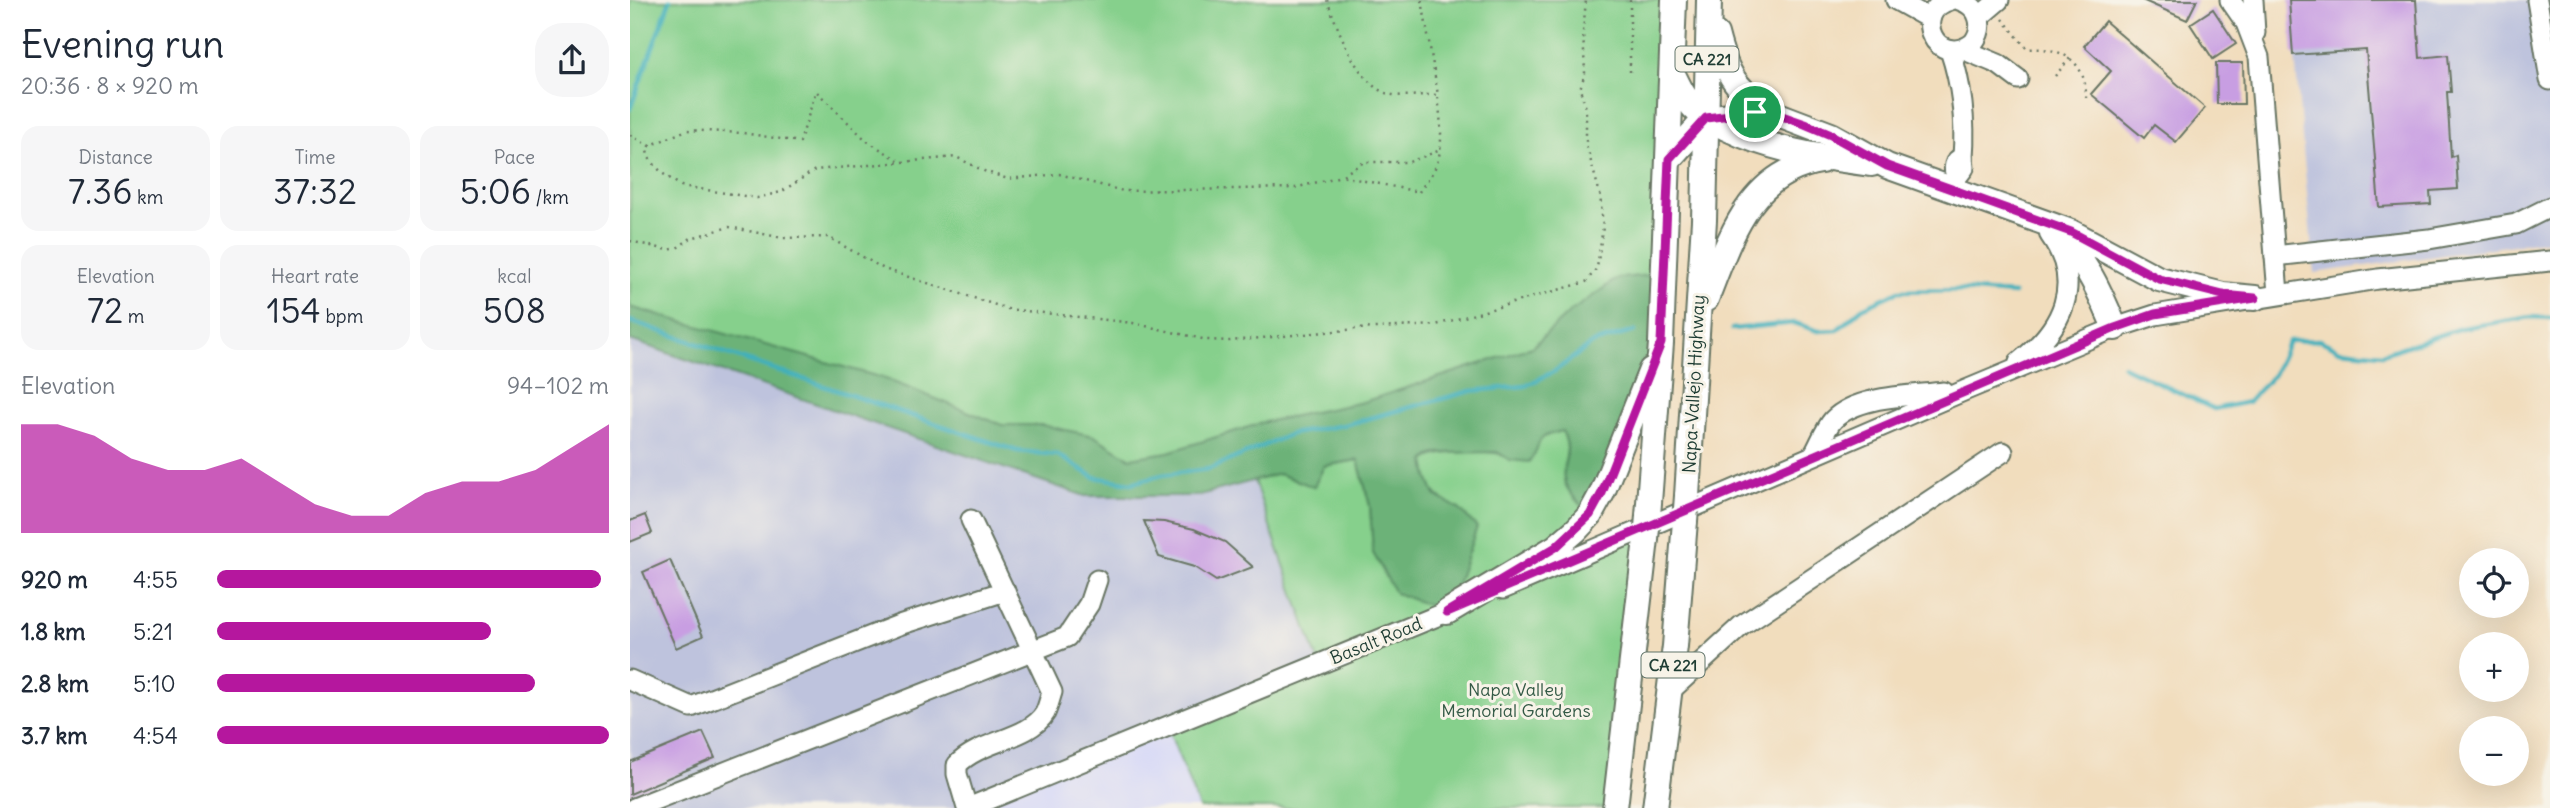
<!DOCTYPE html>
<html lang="en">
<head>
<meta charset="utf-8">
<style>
  :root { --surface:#fff; --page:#f6f6f7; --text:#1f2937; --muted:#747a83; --accent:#b5179e }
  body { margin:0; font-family:Delius,sans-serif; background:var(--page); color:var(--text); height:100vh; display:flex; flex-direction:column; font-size:26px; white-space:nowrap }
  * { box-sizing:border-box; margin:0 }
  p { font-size:23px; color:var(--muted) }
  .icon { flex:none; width:38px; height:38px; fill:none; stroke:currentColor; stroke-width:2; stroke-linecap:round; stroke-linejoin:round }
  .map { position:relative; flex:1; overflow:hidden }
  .sheet { display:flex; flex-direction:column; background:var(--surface); width:630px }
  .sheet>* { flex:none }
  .fabs { position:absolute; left:1829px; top:548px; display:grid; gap:14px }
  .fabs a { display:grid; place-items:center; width:70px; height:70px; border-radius:50%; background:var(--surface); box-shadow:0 7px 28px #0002; font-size:35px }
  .pin { position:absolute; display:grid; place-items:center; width:60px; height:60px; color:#fff; margin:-30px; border:4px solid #fff; border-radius:50%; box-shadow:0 2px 7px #0007 }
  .round { display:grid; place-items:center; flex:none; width:74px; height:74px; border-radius:28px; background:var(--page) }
  .headline { display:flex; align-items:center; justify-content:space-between; height:119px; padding:0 21px }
  h1 { font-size:38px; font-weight:600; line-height:52px }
  .metrics { display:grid; grid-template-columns:repeat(3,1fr); gap:10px; height:119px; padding:7px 21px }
  .metrics div { display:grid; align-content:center; border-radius:18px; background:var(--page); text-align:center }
  .metrics b { font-size:35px; font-weight:600 }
  .metrics small { font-size:19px; font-weight:400 }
  .metrics p { font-size:19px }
  .chart { height:196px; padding:14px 21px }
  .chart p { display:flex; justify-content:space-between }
  .chart svg { width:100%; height:126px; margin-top:7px; fill:var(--accent); opacity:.7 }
  ul { padding:0 21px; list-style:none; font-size:23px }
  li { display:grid; grid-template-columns:112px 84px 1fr; align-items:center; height:52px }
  li i { height:18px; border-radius:9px; background:var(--accent) }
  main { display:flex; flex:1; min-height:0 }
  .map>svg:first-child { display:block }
  .built { fill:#d6d8f8 }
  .industrial { fill:#bec3dd }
  .green { fill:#86d08c; stroke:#528660; stroke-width:2 }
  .forest { fill:#6cb278; stroke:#467856; stroke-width:2 }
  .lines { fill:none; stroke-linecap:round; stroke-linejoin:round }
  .stream { stroke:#41b0bc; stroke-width:4.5 }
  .building { fill:#c89ee2 }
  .minor-casing { stroke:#687564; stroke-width:23 }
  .major-casing { stroke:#687564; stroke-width:28 }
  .path { stroke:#687564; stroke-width:2.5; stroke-dasharray:2 5; stroke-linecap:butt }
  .minor { stroke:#fff; stroke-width:19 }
  .major { stroke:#fff; stroke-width:24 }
  .major-bridge-casing { stroke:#687564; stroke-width:28; stroke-linecap:butt }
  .major-bridge { stroke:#fff; stroke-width:24 }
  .route-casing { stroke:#fff; stroke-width:14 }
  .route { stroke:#b5179e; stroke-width:9 }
  .labels { text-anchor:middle; stroke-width:6; stroke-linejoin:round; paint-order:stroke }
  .shield { fill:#f7f3e8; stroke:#60746a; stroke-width:2 }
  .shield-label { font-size:16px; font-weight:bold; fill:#1f3d34 }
  .street-label { font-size:18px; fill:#1f3d34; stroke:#f7f3e8 }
  .park-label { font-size:18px; fill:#345a46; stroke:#f7f3e8 }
</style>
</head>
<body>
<main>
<section class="sheet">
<div class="headline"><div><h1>Evening run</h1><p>20:36 · 8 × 920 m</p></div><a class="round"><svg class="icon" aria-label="share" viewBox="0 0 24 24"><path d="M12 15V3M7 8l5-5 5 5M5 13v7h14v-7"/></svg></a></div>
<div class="metrics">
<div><p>Distance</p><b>7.36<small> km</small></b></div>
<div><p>Time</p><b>37:32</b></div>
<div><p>Pace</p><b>5:06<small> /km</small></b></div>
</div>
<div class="metrics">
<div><p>Elevation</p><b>72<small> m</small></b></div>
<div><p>Heart rate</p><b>154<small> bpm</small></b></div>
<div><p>kcal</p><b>508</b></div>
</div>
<div class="chart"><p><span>Elevation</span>94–102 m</p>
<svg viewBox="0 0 160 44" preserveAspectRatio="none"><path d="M0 44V6L10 6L20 10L30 18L40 22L50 22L60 18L70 26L80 34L90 38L100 38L110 30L120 26L130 26L140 22L150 14L160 6V44z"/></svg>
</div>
<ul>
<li><b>920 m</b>4:55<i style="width:98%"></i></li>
<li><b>1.8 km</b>5:21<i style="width:70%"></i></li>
<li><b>2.8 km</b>5:10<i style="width:81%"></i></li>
<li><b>3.7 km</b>4:54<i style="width:100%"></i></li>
</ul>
</section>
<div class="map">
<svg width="1920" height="808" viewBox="0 0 1920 808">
  <rect width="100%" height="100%" fill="#f7f3e8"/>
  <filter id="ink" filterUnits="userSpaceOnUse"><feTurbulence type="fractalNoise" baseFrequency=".0143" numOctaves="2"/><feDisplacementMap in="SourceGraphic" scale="14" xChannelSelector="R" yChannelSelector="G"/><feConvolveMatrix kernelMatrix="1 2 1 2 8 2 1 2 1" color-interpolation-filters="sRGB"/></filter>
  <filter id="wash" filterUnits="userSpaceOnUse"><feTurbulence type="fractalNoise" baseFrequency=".00686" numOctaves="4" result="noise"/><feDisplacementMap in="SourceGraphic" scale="28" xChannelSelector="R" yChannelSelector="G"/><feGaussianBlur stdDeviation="1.57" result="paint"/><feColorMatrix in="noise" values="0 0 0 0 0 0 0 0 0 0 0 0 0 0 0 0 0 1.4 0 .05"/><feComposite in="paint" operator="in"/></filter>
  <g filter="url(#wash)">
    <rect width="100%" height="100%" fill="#f1ddbd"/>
    <path class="built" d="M537 726 569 808H338Z"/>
    <g class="industrial">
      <path d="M1660 0H1920V240L1684 273Z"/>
      <path d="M0 340 455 496H566L624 481 689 664 338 808H0Z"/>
    </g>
    <g class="green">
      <path d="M0 0H1044L1039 159 1021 266 1031 343 532 475 0 321Z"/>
      <path d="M932 430C943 454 931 459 934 479 936 492 952 505 960 515L823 609 1015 527 985 808H569L537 726 689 664 624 481 649 474 684 486 694 466 728 460 740 506 743 553 829 509C802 494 800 492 795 461 804 451 850 451 864 453 870 453 875 457 880 460L911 437Z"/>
    </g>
    <path class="forest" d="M1034 274 1031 343 960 515C952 505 936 492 934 479 931 459 944 454 932 431 899 439 916 441 899 462L880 460 867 452 809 453 800 456 795 461 798 478 805 495 829 509 847 527 817 612 765 593 743 553 740 506 728 460 694 466 684 487 649 474 566 496H455L0 340V307L253 378 372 425H412L464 436 500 458 538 452 635 422 733 402 902 347 940 312 988 278Z"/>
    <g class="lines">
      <g class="stream">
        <path d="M0 109 40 0"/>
        <path d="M0 321 387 451 428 455 464 477 501 483 532 475 579 469 661 434 714 425 841 391 895 386 925 371 963 343 1005 331"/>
        <path d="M1102 329 1165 323 1188 331 1207 330 1232 308 1269 291 1331 290 1384 294"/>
        <path d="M1493 366 1584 409 1618 402 1644 374 1659 341 1689 340 1710 350 1752 354 1831 328 1901 317 1920 318"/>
      </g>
    </g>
    <g id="blocks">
      <g class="building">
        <path d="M1512 0H1567L1557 20Z"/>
        <path d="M1659 0H1786L1790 58 1818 55 1821 92H1817L1821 157 1826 155 1828 189 1800 191 1801 204 1749 207 1736 50 1663 55Z"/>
        <path d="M1583 9 1606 44 1583 59 1560 24Z"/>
        <path d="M1475 21 1575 108 1546 142 1524 125 1514 138 1461 94 1481 71 1454 46Z"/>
        <path d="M1586 63H1613L1614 104H1587Z"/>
        <path d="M15 515 22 533 0 542V521Z"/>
        <path d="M514 521 534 522 564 529 595 542 623 567 586 581 564 567 529 557Z"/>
        <path d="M40 560 73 636 46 648 13 572Z"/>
        <path d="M73 732 85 758 0 794V762Z"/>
      </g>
    </g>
  </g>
  <g filter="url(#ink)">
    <use href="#blocks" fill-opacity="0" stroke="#687564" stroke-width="2"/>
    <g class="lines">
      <g class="minor-casing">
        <g id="minor">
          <path d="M1266 0 1300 19"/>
          <path d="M1321 0C1279 11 1306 70 1343 43 1356 26 1349 6 1329 0"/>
          <path d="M1600 0 1616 23 1629 57 1648 294"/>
          <path d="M1623 0 1625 33"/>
          <path d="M1907 0 1920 80"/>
          <path d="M1349 17 1369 0"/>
          <path d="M1332 49 1368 64 1388 79"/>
          <path d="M1320 50C1332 86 1336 119 1333 157"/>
          <path d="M1323 189 1327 177 1334 168 1333 157C1324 160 1322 169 1327 177"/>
          <path d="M1645 256 1799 239 1886 224 1920 207"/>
          <path d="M1389 362C1432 329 1455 284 1420 235"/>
          <path d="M1184 454C1190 444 1195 429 1203 420 1227 395 1282 396 1314 392"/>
          <path d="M873 589 1336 390 1485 328 1525 315 1748 279 1920 261"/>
          <path d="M0 680 61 707 269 625 375 591"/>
          <path d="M1040 691 1111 626 1373 452"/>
          <path d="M4 808 437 637 459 604 467 580"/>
          <path d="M337 808 327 774V765C350 740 399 740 415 713 418 707 420 698 422 692L341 520"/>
          <path d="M338 808 829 607"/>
        </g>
      </g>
      <g class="major-casing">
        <g id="major">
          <path d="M1086 34C1096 74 1106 93 1145 112"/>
          <path d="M1042 72C1048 85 1054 98 1064 108 1073 118 1085 122 1096 128 1143 151 1191 157 1242 164"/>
          <path d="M1039 159 1076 118 1125 112 1151 116 1201 135 1257 166 1441 232 1529 279 1593 295 1625 298"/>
          <path d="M1422 232C1455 255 1470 292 1485 328"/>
          <path d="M1076 299C1100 239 1118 173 1191 161"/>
          <path d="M1057 496 1074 220 1079 0"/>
          <path d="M1018 516 1031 343 1044 0"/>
          <path d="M817 612 926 547 946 530 960 515 972 493 1021 370"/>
          <path d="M985 808 1016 539"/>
          <path d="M1025 808 1045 646 1055 521"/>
        </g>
      </g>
      <g class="path">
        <path d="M697 0C707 26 728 87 759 94 773 98 793 94 808 95 810 117 815 147 805 168 801 176 794 184 789 192L711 176 734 162H779L808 151"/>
        <path d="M792 0 808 95"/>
        <path d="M1000 0V77"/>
        <path d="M1373 19 1397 49C1431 46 1457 61 1456 98"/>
        <path d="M1425 76 1440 58"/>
        <path d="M0 135 19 146 17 151 19 158 32 173 51 186 127 198 151 192 185 170 326 157 354 171 378 179 429 174 493 191 665 188 711 176"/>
        <path d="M19 146 57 130 113 133 170 142 186 91 237 141 273 163"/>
        <path d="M0 241 38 250 47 248 61 238 99 227 153 238 198 237 254 269 378 309 503 323 577 340 600 341 727 329 806 325 956 282 967 268 973 227 970 194 956 144V108L950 89 955 73 953 32 956 0"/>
      </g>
      <use href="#minor" class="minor"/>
      <use href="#major" class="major"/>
      <g class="major-bridge-casing">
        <g id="major-bridge">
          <path d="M1055 521 1057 496"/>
          <path d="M1016 539 1018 516"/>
        </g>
      </g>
      <use href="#major-bridge" class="major-bridge"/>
    </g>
  </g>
  <g class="lines" filter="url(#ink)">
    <g class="route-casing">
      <path id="route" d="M1125 112 1152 116 1175 124 1201 135 1257 166 1441 232 1529 279 1593 295 1625 298 1525 314 1485 328 817 612 926 547 960 515 972 493 1031 343 1039 159 1076 118Z"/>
    </g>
    <use href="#route" class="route"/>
  </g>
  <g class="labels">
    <g class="shield">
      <rect x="1045.5" y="46.5" width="63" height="25" rx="5"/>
      <rect x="1011.5" y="652.5" width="63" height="25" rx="5"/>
    </g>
    <g class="shield-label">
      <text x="1077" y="65">CA 221</text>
      <text x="1043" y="671">CA 221</text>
    </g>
    <g class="street-label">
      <text transform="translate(1064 384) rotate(-87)" y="6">Napa-Vallejo Highway</text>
      <text transform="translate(746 641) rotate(-22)" y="6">Basalt Road</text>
    </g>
    <g class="park-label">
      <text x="886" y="696">Napa Valley<tspan x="886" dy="21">Memorial Gardens</tspan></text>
    </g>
  </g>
</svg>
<div class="fabs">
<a><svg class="icon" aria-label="locate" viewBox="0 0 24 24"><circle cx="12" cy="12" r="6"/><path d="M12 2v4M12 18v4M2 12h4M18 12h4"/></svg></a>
<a>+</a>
<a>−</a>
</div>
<div class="pin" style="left:1125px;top:112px;background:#1e9e55"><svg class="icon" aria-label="arrive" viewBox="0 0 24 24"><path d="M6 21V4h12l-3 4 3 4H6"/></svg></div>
</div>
</main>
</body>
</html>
